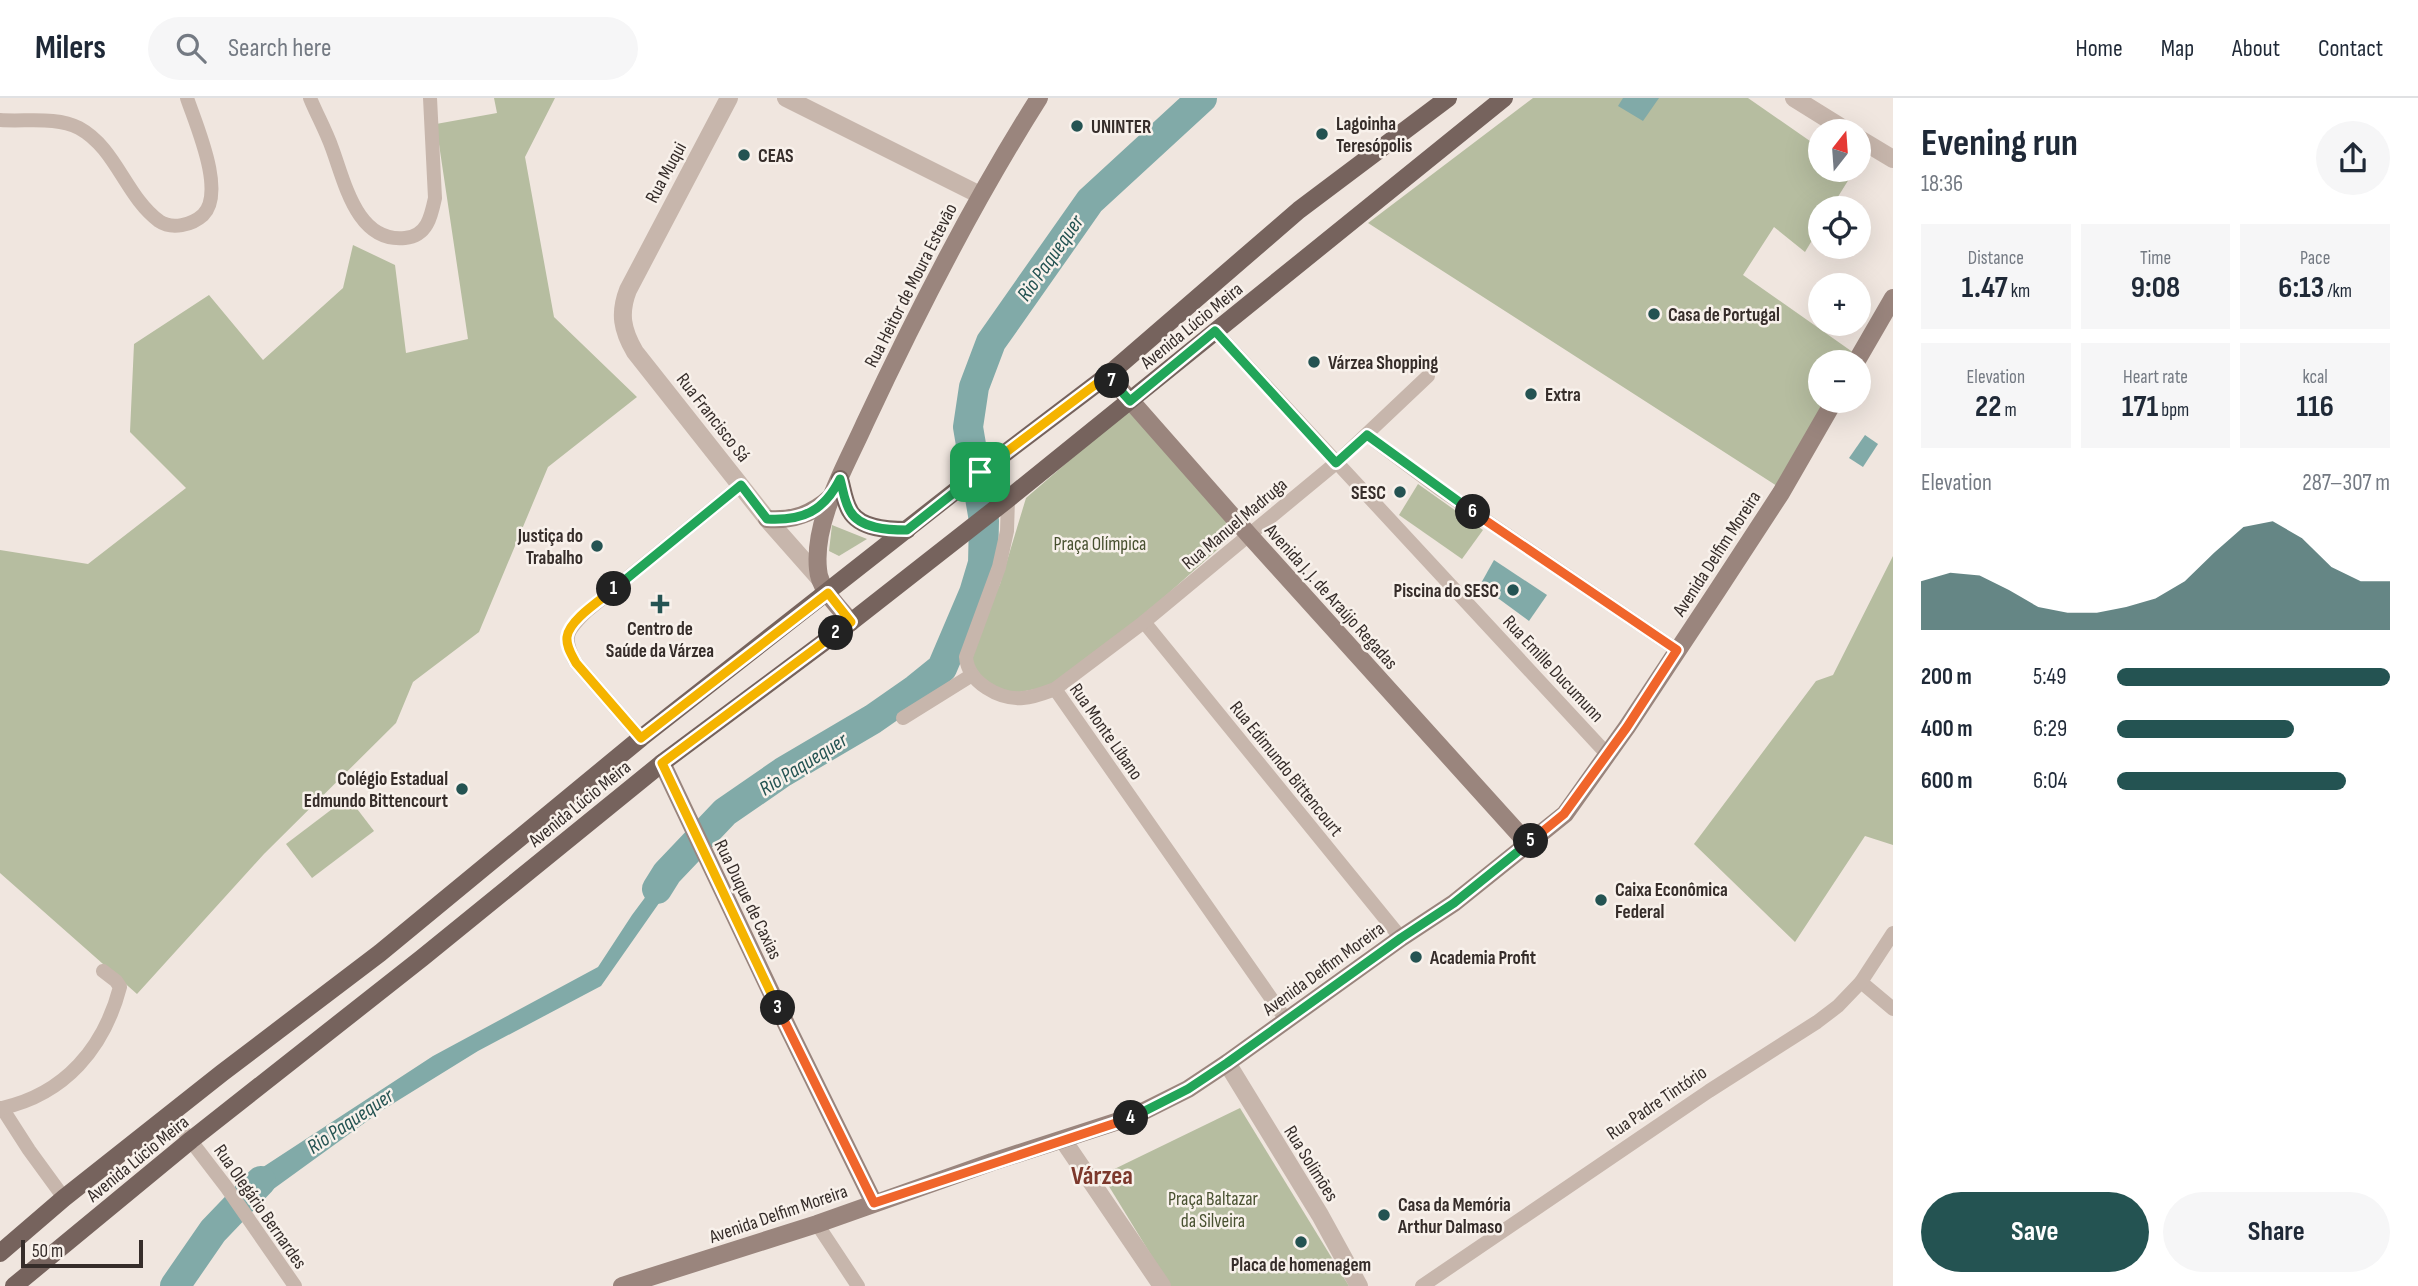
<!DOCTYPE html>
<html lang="en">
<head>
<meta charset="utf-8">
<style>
  :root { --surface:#fff; --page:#f6f6f7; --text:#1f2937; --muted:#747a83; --line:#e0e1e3; --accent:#245352 }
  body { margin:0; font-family:"Sofia Sans Condensed",sans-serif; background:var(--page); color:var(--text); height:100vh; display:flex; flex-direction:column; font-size:26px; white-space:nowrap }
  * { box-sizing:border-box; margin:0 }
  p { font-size:23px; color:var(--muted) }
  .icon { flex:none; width:38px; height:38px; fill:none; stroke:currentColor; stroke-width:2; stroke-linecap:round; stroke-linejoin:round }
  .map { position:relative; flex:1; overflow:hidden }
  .details { display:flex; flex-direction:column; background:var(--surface); width:525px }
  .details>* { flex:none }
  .needle { width:46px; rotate:17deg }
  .fabs { position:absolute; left:1808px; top:21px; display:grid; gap:14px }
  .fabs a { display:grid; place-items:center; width:63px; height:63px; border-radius:50%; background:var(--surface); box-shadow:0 7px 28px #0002; font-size:35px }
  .scale { position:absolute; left:21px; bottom:18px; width:122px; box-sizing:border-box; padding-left:7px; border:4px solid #362d2a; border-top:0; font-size:19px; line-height:24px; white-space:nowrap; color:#362d2a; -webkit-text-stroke:5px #f8f1eb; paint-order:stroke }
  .pin { position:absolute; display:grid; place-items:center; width:60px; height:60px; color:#fff; margin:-30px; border-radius:14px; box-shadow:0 4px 10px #0006 }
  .km { position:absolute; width:35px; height:35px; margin:-18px; border-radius:50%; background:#222; color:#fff; font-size:19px; line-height:35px; text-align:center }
  .round { display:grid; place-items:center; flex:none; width:74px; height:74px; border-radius:37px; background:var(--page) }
  .headline { display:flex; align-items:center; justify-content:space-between; height:119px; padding:0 28px }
  h1 { font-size:38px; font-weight:700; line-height:52px }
  .stats { display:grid; grid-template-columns:repeat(3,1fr); gap:10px; height:119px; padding:7px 28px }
  .stats div { display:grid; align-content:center; border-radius:0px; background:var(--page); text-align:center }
  .stats b { font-size:30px; font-weight:700 }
  .stats small { font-size:19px; font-weight:400 }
  .stats p { font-size:19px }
  .chart { height:196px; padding:14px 28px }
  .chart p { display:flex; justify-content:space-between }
  .chart svg { width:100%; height:126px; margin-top:7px; fill:var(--accent); opacity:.7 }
  .primary-button { display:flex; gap:14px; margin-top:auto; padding:14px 28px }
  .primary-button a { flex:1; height:80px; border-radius:42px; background:var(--accent); color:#fff; font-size:28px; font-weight:700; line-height:80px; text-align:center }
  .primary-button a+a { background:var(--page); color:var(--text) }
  ul { padding:0 28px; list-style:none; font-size:23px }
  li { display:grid; grid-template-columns:112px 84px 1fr; align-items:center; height:52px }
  li i { height:18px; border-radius:9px; background:var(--accent) }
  header { display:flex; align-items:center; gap:42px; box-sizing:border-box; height:98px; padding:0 35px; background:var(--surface); border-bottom:2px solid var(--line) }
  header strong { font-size:33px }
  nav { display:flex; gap:38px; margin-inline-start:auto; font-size:24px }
  .search { width:490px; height:63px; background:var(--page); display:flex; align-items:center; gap:18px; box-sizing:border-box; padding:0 24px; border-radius:38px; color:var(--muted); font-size:26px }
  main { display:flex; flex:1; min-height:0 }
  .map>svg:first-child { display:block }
  .green { fill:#b6bda0 }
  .water { fill:#81aaa8 }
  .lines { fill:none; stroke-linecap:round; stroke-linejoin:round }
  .river { stroke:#81aaa8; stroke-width:30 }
  .minor { stroke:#c7b6ac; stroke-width:14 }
  .tertiary { stroke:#c7b6ac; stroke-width:18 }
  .secondary { stroke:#9a857d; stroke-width:18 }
  .primary { stroke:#76635d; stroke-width:18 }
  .split-1-casing { stroke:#fff; stroke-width:14 }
  .split-2-casing { stroke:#fff; stroke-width:14 }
  .split-3-casing { stroke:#fff; stroke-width:14 }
  .split-4-casing { stroke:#fff; stroke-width:14 }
  .split-5-casing { stroke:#fff; stroke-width:14 }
  .split-6-casing { stroke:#fff; stroke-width:14 }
  .split-7-casing { stroke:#fff; stroke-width:14 }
  .split-8-casing { stroke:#fff; stroke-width:14 }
  .split-1 { stroke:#22a559; stroke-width:9 }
  .split-2 { stroke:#f5b400; stroke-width:9 }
  .split-3 { stroke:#f5b400; stroke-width:9 }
  .split-4 { stroke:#f0652b; stroke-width:9 }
  .split-5 { stroke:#22a559; stroke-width:9 }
  .split-6 { stroke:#f0652b; stroke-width:9 }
  .split-7 { stroke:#22a559; stroke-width:9 }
  .split-8 { stroke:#f5b400; stroke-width:9 }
  .poi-dot { fill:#245352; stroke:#f8f1eb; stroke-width:2.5 }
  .labels { text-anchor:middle; stroke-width:5; stroke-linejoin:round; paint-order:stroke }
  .poi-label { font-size:19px; font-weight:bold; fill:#362d2a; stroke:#f8f1eb; text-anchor:start }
  .street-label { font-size:19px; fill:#362d2a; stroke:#f8f1eb }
  .park-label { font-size:19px; fill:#485130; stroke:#f8f1eb }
  .water-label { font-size:21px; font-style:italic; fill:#245352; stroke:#f8f1eb }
  .district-label { font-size:26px; font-weight:bold; fill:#7c382c; stroke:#f8f1eb }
</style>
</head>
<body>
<header>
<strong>Milers</strong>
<div class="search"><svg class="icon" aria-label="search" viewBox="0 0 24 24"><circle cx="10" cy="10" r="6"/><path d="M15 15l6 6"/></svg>Search here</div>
<nav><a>Home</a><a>Map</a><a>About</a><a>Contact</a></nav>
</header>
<main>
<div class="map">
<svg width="1893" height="1188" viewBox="0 0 1893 1188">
  <rect width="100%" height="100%" fill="#f0e6df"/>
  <g class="green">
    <path d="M494 0H555L525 59 554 219 637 299 548 369 479 534 413 584 396 625 264 756 137 896 0 775V452L88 466 186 390 130 334 134 246 209 197 263 262 343 190 353 147 395 167 406 255 468 241 436 26 497 15Z"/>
    <path d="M1533 0H1748L1820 50V72L1854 73 1831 110H1820V129L1805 154 1774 129 1743 177 1854 255 1848 264H1820V303H1825L1777 388 1368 125Z"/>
    <path d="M1130 310 1237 434 1143 518 1052 588 1010 596 990 589 974 573 969 553 1000 486 1026 400Z"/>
    <path d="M1418 386 1483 432 1462 461 1399 417Z"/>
    <path d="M832 427 867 441 839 458 829 453Z"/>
    <path d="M1893 458V747L1865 738 1795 844 1694 746 1816 583 1833 577Z"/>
    <path d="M348 699 374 733 312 780 286 746Z"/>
    <path d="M1240 1010 1349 1188H1170L1102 1077Z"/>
  </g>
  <g class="water">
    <path d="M1623 0H1659L1643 23 1618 8Z"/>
    <path d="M1865 337 1878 346 1863 369 1849 360Z"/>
    <path d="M1494 462 1547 497 1529 523 1480 487Z"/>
    <path d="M679 754 685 768 601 888 478 953 381 1013 250 1108 236 1094 260 1071 433 958 598 869 632 817Z"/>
    <path d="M222 1110 233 1124 185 1188H166L183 1161Z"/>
  </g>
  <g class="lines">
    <g class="river">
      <path d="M657 791 667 775 725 714 783 674 873 621 916 591 942 570 974 495 983 465 984 423 968 329 974 289 991 244 1090 103 1202 0"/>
      <path d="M175 1188 213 1133 261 1083"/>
    </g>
    <g class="minor">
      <path d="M310 0C317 17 326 33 332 50 345 85 357 145 405 140 427 138 431 119 435 100L430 0"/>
      <path d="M0 22C25 24 56 18 79 30 116 50 126 99 159 123 172 132 192 127 203 117 226 94 196 27 187 0"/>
      <path d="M1215 233 1607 656"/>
      <path d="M1367 337 1438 390 1677 552"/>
      <path d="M1008 401 1007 433 999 469 966 559C968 585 1000 602 1023 600 1035 599 1044 595 1055 591L1287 923"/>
      <path d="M1144 524 1401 840"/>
      <path d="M1055 591 1144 524 1336 365 1428 278"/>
      <path d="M903 620 972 577"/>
      <path d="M641 640 576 565C561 539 567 532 588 512L741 387"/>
      <path d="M1861 884 1893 911"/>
      <path d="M0 1010H2L29 1052 64 1100"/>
      <path d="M2 1010C65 996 104 950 120 889L116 883 103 873"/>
      <path d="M171 1017 227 1090 295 1188"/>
      <path d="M817 1126 858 1188"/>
      <path d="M1422 1188 1709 993 1817 924 1838 908 1861 884 1893 835"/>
    </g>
    <g class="tertiary">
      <path d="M729 0 628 192C619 215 622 232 635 254L767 421 820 481"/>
      <path d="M786 0 980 97"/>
      <path d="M1794 0 1847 33"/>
      <path d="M1858 40 1893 61"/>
      <path d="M1227 965 1320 1117 1359 1188"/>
      <path d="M1063 1042 1162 1188"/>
    </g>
    <g class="secondary">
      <path d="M1856 264 1893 200"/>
      <path d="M1108 277 1249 437 1528 746"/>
      <path d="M767 421C793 423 812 416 831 399"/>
      <path d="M851 524C839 509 819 491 818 471 813 422 846 368 865 325 917 214 973 104 1039 0"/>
      <path d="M662 665 788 930 874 1105"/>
      <path d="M622 1188 817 1126 992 1064 1134 1018 1188 991 1227 965 1401 840 1454 805 1565 716 1627 629 1717 493 1781 395 1834 303"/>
    </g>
    <g class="primary">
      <path d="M840 381C843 391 844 403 850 413 860 431 889 432 907 432"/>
      <path d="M0 1155 64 1100 222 975 380 855 641 640 963 387 1108 277 1299 112 1448 0"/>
      <path d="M14 1188 191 1042 422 860 662 665 851 524 1008 401 1504 0"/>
    </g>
  </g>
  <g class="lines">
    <g class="split-1-casing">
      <path id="split-1" d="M614 491 741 387 767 421C803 423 824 413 840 381 843 391 844 403 850 413 860 431 889 432 907 432L980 374"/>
    </g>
    <g class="split-2-casing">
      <path id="split-2" d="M614 491C601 502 569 522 567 539 566 549 572 557 576 565L641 640 828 495 851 524 836 535"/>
    </g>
    <g class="split-3-casing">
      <path id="split-3" d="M778 910 662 665 836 535"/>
    </g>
    <g class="split-4-casing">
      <path id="split-4" d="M778 910 874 1105 1131 1020"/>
    </g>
    <g class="split-5-casing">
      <path id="split-5" d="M1131 1020 1188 991 1227 965 1401 840 1454 805 1531 743"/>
    </g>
    <g class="split-6-casing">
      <path id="split-6" d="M1473 414 1677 552 1627 629 1564 716 1531 743"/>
    </g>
    <g class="split-7-casing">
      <path id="split-7" d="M1112 283 1130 303 1215 233 1336 365 1367 337 1473 414"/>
    </g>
    <g class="split-8-casing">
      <path id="split-8" d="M980 374 1108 277 1112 283"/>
    </g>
    <use href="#split-1" class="split-1"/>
    <use href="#split-2" class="split-2"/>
    <use href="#split-3" class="split-3"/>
    <use href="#split-4" class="split-4"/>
    <use href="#split-5" class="split-5"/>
    <use href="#split-6" class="split-6"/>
    <use href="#split-7" class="split-7"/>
    <use href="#split-8" class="split-8"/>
  </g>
  <g class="poi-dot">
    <circle cx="1077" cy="28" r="7"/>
    <circle cx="1322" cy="36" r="7"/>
    <circle cx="744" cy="57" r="7"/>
    <circle cx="1654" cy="216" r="7"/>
    <circle cx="1314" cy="264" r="7"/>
    <circle cx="1531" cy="296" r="7"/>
    <circle cx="1400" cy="394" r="7"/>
    <circle cx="597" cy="448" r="7"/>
    <circle cx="1513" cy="492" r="7"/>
    <path d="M656.5 495.5h7v7h7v7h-7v7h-7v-7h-7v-7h7z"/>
    <circle cx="462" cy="691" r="7"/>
    <circle cx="1601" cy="802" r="7"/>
    <circle cx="1416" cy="859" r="7"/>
    <circle cx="1384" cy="1117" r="7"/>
    <circle cx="1301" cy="1144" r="7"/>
  </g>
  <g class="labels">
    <g class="poi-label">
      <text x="1336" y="32">Lagoinha<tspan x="1336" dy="22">Teresópolis</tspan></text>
      <text x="1091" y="35">UNINTER</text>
      <text x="758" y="64">CEAS</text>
      <text x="1668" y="223">Casa de Portugal</text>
      <text x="1328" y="271">Várzea Shopping</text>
      <text x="1545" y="303">Extra</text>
      <text x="1386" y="401" text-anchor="end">SESC</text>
      <text x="583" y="444" text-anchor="end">Justiça do<tspan x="583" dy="22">Trabalho</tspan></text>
      <text x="1499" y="499" text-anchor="end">Piscina do SESC</text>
      <text x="660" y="537" text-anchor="middle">Centro de<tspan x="660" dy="22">Saúde da Várzea</tspan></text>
      <text x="448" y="687" text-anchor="end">Colégio Estadual<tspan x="448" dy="22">Edmundo Bittencourt</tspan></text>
      <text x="1615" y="798">Caixa Econômica<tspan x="1615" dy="22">Federal</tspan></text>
      <text x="1430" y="866">Academia Profit</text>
      <text x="1398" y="1113">Casa da Memória<tspan x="1398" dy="22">Arthur Dalmaso</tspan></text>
      <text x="1301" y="1173" text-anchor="middle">Placa de homenagem</text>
    </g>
    <g class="street-label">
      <text transform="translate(665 74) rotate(-62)" y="7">Rua Muqui</text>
      <text transform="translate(910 187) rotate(-63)" y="7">Rua Heitor de Moura Estevão</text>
      <text transform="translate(1191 227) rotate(-39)" y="7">Avenida Lúcio Meira</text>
      <text transform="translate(714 319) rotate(52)" y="7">Rua Francisco Sá</text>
      <text transform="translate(1234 425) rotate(-40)" y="7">Rua Manuel Madruga</text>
      <text transform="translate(1716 455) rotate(-57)" y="7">Avenida Delfim Moreira</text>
      <text transform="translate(1332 498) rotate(48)" y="7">Avenida J. J. de Araújo Regadas</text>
      <text transform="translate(1554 570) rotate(47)" y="7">Rua Emille Ducumunn</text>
      <text transform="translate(1107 633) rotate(55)" y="7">Rua Monte Líbano</text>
      <text transform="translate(1287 670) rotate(51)" y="7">Rua Edimundo Bittencourt</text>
      <text transform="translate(579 705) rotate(-39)" y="7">Avenida Lúcio Meira</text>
      <text transform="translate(749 801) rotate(64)" y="7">Rua Duque de Caxias</text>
      <text transform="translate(1323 870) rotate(-36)" y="7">Avenida Delfim Moreira</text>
      <text transform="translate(1656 1004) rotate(-34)" y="7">Rua Padre Tintório</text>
      <text transform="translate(137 1060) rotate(-39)" y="7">Avenida Lúcio Meira</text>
      <text transform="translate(1312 1065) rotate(58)" y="7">Rua Solimões</text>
      <text transform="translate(261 1108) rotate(55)" y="7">Rua Olegário Bernardes</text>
      <text transform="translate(778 1115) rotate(-19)" y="7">Avenida Delfim Moreira</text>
    </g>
    <g class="park-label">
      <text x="1100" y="452">Praça Olímpica</text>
      <text x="1213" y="1107">Praça Baltazar<tspan x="1213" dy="22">da Silveira</tspan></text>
    </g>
    <g class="water-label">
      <text transform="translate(1050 160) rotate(-55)" y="7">Rio Paquequer</text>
      <text transform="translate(803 666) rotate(-32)" y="7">Rio Paquequer</text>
      <text transform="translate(350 1023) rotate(-34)" y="7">Rio Paquequer</text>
    </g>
    <g class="district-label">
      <text x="1102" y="1086">Várzea</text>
    </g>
  </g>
</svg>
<div class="fabs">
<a><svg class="needle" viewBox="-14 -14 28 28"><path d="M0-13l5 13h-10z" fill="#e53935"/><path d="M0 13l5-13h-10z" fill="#747a83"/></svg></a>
<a><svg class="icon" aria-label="locate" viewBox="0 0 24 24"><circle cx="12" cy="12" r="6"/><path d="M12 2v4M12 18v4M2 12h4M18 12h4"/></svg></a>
<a>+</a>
<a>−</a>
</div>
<div class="scale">50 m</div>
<div class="pin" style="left:980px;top:374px;background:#1e9e55"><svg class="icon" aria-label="arrive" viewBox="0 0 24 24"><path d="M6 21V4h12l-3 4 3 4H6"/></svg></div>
<b class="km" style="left:614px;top:491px">1</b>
<b class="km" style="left:836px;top:535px">2</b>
<b class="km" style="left:778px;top:910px">3</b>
<b class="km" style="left:1131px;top:1020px">4</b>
<b class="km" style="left:1531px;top:743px">5</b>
<b class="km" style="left:1473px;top:414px">6</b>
<b class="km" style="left:1112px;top:283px">7</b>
</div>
<section class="details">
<div class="headline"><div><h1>Evening run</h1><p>18:36</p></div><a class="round"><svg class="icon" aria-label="share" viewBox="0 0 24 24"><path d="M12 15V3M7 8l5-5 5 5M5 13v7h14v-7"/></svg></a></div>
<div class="stats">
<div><p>Distance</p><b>1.47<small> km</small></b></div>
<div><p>Time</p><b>9:08</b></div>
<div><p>Pace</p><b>6:13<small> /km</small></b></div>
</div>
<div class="stats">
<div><p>Elevation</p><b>22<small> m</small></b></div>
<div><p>Heart rate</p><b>171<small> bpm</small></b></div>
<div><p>kcal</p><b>116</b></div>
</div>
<div class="chart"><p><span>Elevation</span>287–307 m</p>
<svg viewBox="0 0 160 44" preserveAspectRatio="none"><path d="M0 44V27L10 24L20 25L30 30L40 36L50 38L60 38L70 36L80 33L90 27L100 17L110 8L120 6L130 12L140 22L150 27L160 27V44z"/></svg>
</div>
<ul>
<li><b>200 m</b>5:49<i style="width:100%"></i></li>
<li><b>400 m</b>6:29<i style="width:65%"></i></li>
<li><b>600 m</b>6:04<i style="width:84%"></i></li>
</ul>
<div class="primary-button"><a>Save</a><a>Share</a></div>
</section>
</main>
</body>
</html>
